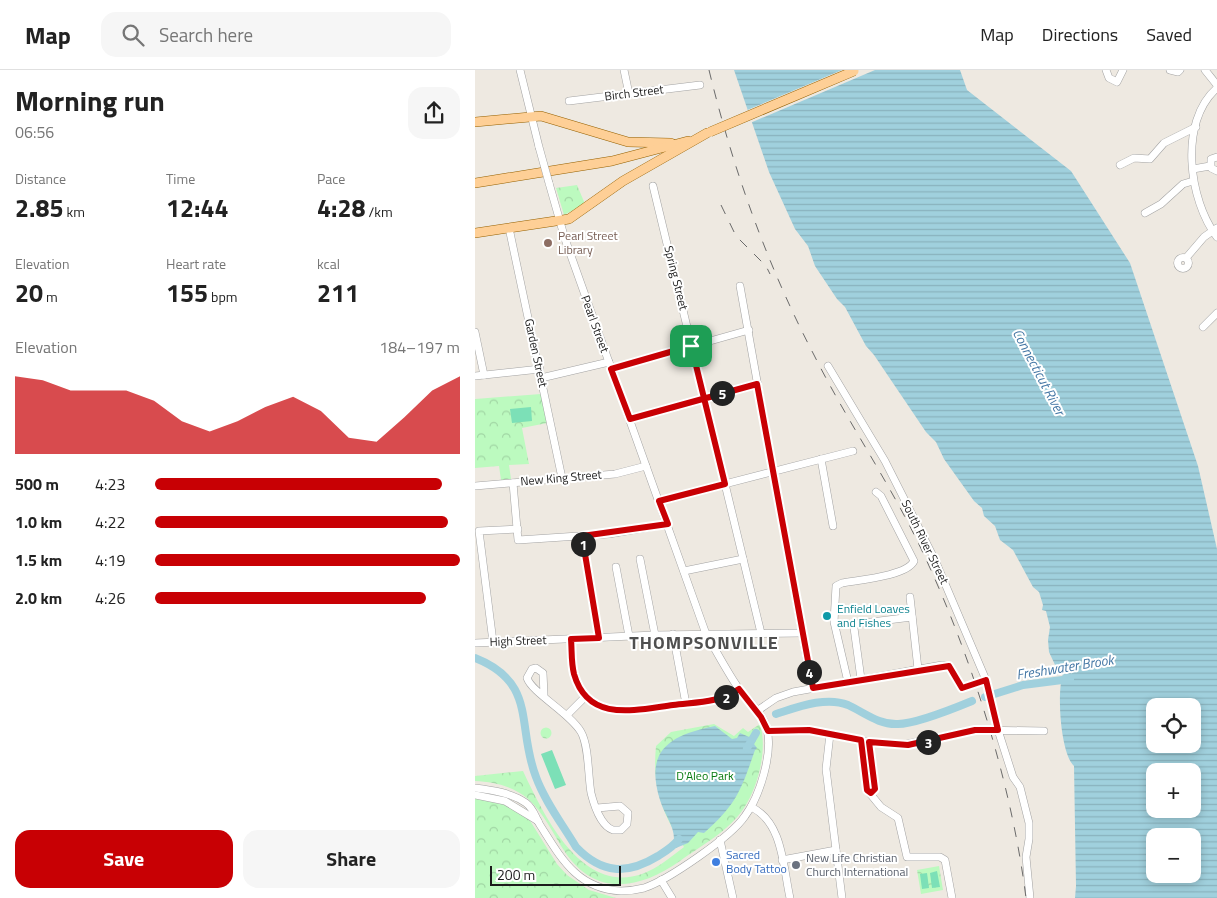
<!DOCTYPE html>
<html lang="en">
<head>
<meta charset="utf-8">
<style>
  :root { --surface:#fff; --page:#f6f6f6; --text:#222; --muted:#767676; --line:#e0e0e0; --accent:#c80004 }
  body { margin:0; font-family:"Titillium Web",sans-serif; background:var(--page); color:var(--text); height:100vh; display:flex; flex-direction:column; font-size:19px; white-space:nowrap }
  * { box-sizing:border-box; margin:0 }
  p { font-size:16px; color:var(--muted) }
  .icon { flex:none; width:28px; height:28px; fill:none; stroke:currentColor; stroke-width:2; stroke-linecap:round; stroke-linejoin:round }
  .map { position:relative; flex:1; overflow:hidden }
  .details { display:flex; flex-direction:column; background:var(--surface); width:475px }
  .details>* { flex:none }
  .buttons { position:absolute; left:671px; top:628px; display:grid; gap:10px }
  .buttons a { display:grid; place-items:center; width:55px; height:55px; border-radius:10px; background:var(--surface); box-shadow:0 2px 8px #0003; font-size:25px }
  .scale { position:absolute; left:15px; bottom:12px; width:131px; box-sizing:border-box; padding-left:5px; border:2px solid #1c1c1c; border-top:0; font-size:14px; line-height:18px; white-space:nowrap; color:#1c1c1c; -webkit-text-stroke:4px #fff; paint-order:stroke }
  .pin { position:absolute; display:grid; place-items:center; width:42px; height:42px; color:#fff; margin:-21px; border-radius:10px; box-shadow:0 2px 8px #0006 }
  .km { position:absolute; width:25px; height:25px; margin:-12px; border-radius:50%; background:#222; color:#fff; font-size:14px; line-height:25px; text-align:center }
  .round { display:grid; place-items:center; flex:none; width:52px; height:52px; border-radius:15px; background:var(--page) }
  .head { display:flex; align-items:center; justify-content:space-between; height:85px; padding:0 15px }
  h1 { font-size:28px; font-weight:700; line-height:38px }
  .stats { display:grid; grid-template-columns:repeat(3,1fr); gap:8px; height:85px; padding:5px 15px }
  .stats div { display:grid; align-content:center }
  .stats b { font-size:25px; font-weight:700 }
  .stats small { font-size:14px; font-weight:400 }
  .stats p { font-size:14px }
  .chart { height:140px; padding:10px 15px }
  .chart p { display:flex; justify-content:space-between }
  .chart svg { width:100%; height:90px; margin-top:5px; fill:var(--accent); opacity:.7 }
  .action { display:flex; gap:10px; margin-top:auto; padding:10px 15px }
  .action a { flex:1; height:58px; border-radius:15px; background:var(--accent); color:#fff; font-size:20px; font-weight:700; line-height:58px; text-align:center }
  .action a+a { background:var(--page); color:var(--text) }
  ul { padding:0 15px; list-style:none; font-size:16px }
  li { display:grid; grid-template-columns:80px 60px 1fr; align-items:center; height:38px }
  li i { height:12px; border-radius:6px; background:var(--accent) }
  header { display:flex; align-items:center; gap:30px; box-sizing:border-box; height:70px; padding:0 25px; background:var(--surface); border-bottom:1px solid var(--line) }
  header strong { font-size:24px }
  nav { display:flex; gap:28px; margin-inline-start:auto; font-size:18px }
  .search { width:350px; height:45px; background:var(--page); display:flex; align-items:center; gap:12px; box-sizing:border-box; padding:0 18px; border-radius:15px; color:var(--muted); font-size:19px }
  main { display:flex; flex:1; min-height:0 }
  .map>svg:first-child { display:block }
  .park { fill:url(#park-crowns) }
  .pitch { fill:#7ce0b7 }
  .water { fill:url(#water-rules); fill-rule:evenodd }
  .pier { fill:#eee9e1 }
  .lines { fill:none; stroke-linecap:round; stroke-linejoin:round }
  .river { stroke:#a0d0dd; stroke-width:8 }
  .minor-casing { stroke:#a3a3a3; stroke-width:8 }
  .major-casing { stroke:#946000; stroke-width:10 }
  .minor { stroke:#fff; stroke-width:7 }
  .major { stroke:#fecf96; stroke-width:9 }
  .rail { stroke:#6a6a6a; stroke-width:1; stroke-dasharray:10 10; stroke-linecap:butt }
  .minor-bridge-casing { stroke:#a3a3a3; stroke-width:8; stroke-linecap:butt }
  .major-bridge-casing { stroke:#946000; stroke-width:10; stroke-linecap:butt }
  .minor-bridge { stroke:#fff; stroke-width:7 }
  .major-bridge { stroke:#fecf96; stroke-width:9 }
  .route-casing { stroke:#fff; stroke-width:10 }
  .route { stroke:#c80004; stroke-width:6 }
  .education-dot { fill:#8d6e63; stroke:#fff; stroke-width:2 }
  .culture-dot { fill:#0f9aa8; stroke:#fff; stroke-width:2 }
  .shop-dot { fill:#3f7fe0; stroke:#fff; stroke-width:2 }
  .worship-dot { fill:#6b7280; stroke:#fff; stroke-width:2 }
  .labels { text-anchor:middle; stroke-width:4; stroke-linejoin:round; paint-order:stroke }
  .street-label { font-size:12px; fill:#1c1c1c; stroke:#fff }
  .education-label { font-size:12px; fill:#785e54; stroke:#fff; text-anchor:start }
  .culture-label { font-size:12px; fill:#0d838f; stroke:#fff; text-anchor:start }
  .park-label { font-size:12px; fill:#097b10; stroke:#fff }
  .shop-label { font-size:12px; fill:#366cbe; stroke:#fff; text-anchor:start }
  .worship-label { font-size:12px; fill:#5b616d; stroke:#fff; text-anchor:start }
  .water-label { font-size:14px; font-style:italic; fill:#4477a5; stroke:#fff }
  .district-label { font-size:18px; font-weight:bold; letter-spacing:1px; fill:#4f4f4f; stroke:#fff }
</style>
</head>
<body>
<header>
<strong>Map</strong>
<div class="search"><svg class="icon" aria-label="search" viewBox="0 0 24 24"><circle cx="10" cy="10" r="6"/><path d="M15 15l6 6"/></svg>Search here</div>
<nav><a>Map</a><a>Directions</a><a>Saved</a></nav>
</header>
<main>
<section class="details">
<div class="head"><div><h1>Morning run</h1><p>06:56</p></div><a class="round"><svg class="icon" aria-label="share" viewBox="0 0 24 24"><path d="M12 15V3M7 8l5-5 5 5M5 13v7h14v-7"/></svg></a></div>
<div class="stats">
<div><p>Distance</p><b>2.85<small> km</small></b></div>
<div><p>Time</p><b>12:44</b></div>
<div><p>Pace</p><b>4:28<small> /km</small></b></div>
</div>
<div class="stats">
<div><p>Elevation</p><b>20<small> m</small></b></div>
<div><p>Heart rate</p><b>155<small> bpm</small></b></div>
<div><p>kcal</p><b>211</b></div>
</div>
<div class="chart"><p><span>Elevation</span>184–197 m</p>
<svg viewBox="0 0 160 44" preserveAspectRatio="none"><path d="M0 44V6L10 8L20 13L30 13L40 13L50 18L60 28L70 33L80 28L90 21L100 16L110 23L120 36L130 38L140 26L150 13L160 6V44z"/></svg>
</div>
<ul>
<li><b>500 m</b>4:23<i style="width:94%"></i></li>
<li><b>1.0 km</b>4:22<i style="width:96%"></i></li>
<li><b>1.5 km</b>4:19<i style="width:100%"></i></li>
<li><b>2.0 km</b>4:26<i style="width:89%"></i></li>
</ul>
<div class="action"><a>Save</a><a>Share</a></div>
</section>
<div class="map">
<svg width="742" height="828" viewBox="0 0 742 828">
  <defs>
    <pattern id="park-crowns" width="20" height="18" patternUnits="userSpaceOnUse" patternTransform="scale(1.25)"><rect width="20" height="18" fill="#bcfabf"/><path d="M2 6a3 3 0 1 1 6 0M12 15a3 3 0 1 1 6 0" fill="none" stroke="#a1d6a4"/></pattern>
    <pattern id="water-rules" width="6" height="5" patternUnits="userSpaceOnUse" patternTransform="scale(1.25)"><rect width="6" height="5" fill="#a0d0dd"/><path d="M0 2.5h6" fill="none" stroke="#89b2bd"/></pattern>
  </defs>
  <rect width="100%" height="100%" fill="#eee9e1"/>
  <g class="park">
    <path d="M102 115 110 134 89 145 81 118Z"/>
    <path d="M66 324 72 353 47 358 54 394 34 395 36 409 26 410 24 396 0 398V329Z"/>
    <path d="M239 654 259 666 268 658 273 662 285 654C293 679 283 717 269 738 254 761 227 775 205 791 165 819 121 828 90 782 78 764 69 743 53 729 38 716 19 712 0 711V706L48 701C69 745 106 825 167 804 183 798 196 787 209 777 187 743 177 718 181 676L196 662Z"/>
    <circle cx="71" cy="663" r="5.5"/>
    <path d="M0 727 23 731 54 749 82 794 92 805 114 820 141 828H0Z"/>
    <path d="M464 796 468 820 446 824 442 800Z"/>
  </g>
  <g class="pitch">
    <path d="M56 337 57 351 37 353 35 339Z"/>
    <path d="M77 680 91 715 80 719 66 684Z"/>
    <path d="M462 801 465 817 457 818 455 803Z"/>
    <path d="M452 803 454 818 447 819 445 804Z"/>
  </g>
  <g class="water">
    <path d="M259 0H485L492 20 596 101 655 193 723 396 742 479V828H600L601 816 599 696C585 683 581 617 589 601L587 597H581L574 582 573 570 575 557 571 541 567 540 568 535 564 522 558 517 538 480 525 470 520 456 509 446 507 438 499 431 469 389 461 372 451 362 399 285 391 276 370 237 362 229 340 196 333 176 320 159 294 102ZM680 636H718V674H680ZM680 701H718V739H680ZM680 766H718V804H680Z"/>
    <path d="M240 656 257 669 262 668 265 663 281 670 279 674 282 678 280 680C266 720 262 734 229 763L223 762 213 773 201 778 197 773 199 769C199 755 189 744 185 730 169 679 196 665 240 656Z"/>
  </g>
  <path class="pier" d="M367 0H400L275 53 270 41Z"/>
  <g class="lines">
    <g class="river">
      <path d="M0 588C63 613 41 656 61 707 70 732 88 755 101 777 127 804 152 805 183 786 191 781 198 777 204 769"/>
      <path d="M510 627 548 615 595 609"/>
      <path d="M301 644C323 637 351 626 373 635 390 643 404 655 423 654 441 654 480 638 497 631"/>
      <path d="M272 678 281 663"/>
    </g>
    <g class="minor-casing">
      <g id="minor">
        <path d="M45 0 64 77"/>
        <path d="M149 0 154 24"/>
        <path d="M631 0 634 8 642 12 648 0"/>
        <path d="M695 0 703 2 705 0"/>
        <path d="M730 0 742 15"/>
        <path d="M742 18C703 52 714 131 742 167"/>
        <path d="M94 31 225 15"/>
        <path d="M742 87 736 89V98L742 101"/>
        <path d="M645 95 659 88 675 89 689 73 721 57"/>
        <path d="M718 99 735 96"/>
        <path d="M178 116 286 563"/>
        <path d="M670 143 686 134 708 114 718 111"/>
        <path d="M34 158 87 408"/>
        <circle cx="708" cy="193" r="5.5"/>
        <path d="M711 188 729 167 742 158"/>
        <path d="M265 216 337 618"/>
        <path d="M728 257 742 243"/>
        <path d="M0 262 9 305"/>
        <path d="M353 296 410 391 460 490 511 610 523 660 538 707 545 717 554 753V769L551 787 555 828"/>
        <path d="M136 299 274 260"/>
        <path d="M0 306 65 299"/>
        <path d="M66 308 134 292"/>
        <path d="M155 349 283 314"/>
        <path d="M346 389 358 456"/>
        <path d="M38 413 43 470 134 464 193 454"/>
        <path d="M0 416 140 404 171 396"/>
        <path d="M184 431 378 381"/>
        <path d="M107 466 124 568"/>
        <path d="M165 489 180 565"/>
        <path d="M141 497 154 566"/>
        <path d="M209 501 268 489"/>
        <path d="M435 527 443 599"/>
        <path d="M198 564 211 634"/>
        <path d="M96 569C97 581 96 592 99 604 113 653 160 640 198 635 221 632 244 633 264 619"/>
        <path d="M18 572 4 461 43 459"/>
        <path d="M0 573 180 565 327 563"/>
        <path d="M386 609 379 558 380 554 437 547"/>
        <path d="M373 612 359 552 361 516 367 513C383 510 432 506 439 491L406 426 401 422"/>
        <path d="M69 625 68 603 61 598 57 599 52 608C57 623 95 643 106 662 114 676 113 706 116 723 119 735 126 756 138 760H146L152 754 153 743 145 736 122 738"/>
        <path d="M282 641 301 628 318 622 467 595 475 597 487 618 511 610"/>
        <path d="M92 645 111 626"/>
        <path d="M293 661 334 660 394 672 427 675 499 660 569 661"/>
        <path d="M355 664 351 699 367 828"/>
        <path d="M386 670 392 720 406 737 423 748 432 787H465L470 790 477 828"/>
        <path d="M394 672 400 719 396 723"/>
        <path d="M0 718C17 720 37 723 51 733 59 739 60 747 65 755 86 788 102 819 146 821 154 821 161 820 169 818 193 810 256 767 270 746 285 726 298 683 292 659 289 644 273 631 264 619 252 602 242 582 231 564L90 169 74 113"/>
        <path d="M0 725 30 731 63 751"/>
        <path d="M276 737C308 752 308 797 315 828"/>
        <path d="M245 770 258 828"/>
        <path d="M307 790 361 780"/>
        <path d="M186 810 197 828"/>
      </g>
    </g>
    <g class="major-casing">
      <g id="major">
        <path d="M0 52 66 46 153 72 196 73"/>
        <path d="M0 113 137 91 213 71"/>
        <path d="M0 163 94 149 148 111 232 63"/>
      </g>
    </g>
    <use href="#minor" class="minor"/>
    <use href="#major" class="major"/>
    <g class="rail">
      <path d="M234 0C258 99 292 195 339 285 373 353 417 416 449 485 497 587 537 716 551 828"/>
      <path d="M246 135 261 166 291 196 295 204"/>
    </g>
    <g class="minor-bridge-casing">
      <path id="minor-bridge" d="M64 77 74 113"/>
    </g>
    <g class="major-bridge-casing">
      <path id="major-bridge" d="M235 62 379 1"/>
    </g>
    <use href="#minor-bridge" class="minor-bridge"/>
    <use href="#major-bridge" class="major-bridge"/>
  </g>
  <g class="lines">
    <g class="route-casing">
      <path id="route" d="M216 276 217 279 250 414 184 431 193 454 107 466 124 568 96 569C97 581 96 592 99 604 113 653 160 640 198 635 221 632 244 633 264 619L286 647 293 661 334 660 386 670 392 720 396 723 400 719 394 672 433 675 500 660H523L511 610 487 618 474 596 338 618 282 314 155 349 136 299 216 276"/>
    </g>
    <use href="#route" class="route"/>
  </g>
  <circle class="education-dot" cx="73" cy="173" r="5"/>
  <circle class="culture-dot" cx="352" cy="546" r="5"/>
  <circle class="shop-dot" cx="241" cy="792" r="5"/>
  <circle class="worship-dot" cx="321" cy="795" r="5"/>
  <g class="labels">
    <g class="street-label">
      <text transform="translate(159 23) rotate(-7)" y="4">Birch Street</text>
      <text transform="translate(201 208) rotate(76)" y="4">Spring Street</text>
      <text transform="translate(120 254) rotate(70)" y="4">Pearl Street</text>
      <text transform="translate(61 283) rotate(78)" y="4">Garden Street</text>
      <text transform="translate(86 408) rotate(-5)" y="4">New King Street</text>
      <text transform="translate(450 472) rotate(64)" y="4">South River Street</text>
      <text transform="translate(43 571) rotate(-2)" y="4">High Street</text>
    </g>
    <g class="education-label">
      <text x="83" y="170">Pearl Street<tspan x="83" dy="14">Library</tspan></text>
    </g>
    <g class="culture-label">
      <text x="362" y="543">Enfield Loaves<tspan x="362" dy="14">and Fishes</tspan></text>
    </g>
    <g class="park-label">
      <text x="230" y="710">D'Aleo Park</text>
    </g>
    <g class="shop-label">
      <text x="251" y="789">Sacred<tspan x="251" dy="14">Body Tattoo</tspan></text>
    </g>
    <g class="worship-label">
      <text x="331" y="792">New Life Christian<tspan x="331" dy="14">Church International</tspan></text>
    </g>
    <g class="water-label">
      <text transform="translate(564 302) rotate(62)" y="5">Connecticut River</text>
      <text transform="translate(590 597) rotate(-9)" y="5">Freshwater Brook</text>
    </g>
    <g class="district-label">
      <text x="229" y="579">THOMPSONVILLE</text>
    </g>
  </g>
</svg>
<div class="buttons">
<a><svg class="icon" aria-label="locate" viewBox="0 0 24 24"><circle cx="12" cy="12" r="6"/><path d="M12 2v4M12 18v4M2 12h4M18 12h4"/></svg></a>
<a>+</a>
<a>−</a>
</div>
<div class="scale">200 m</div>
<div class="pin" style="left:216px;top:276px;background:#1e9e55"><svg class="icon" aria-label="arrive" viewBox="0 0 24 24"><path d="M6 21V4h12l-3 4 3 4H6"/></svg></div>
<b class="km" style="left:108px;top:474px">1</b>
<b class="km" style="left:251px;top:627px">2</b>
<b class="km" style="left:453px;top:672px">3</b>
<b class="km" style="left:334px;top:602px">4</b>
<b class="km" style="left:247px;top:323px">5</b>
</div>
</main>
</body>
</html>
